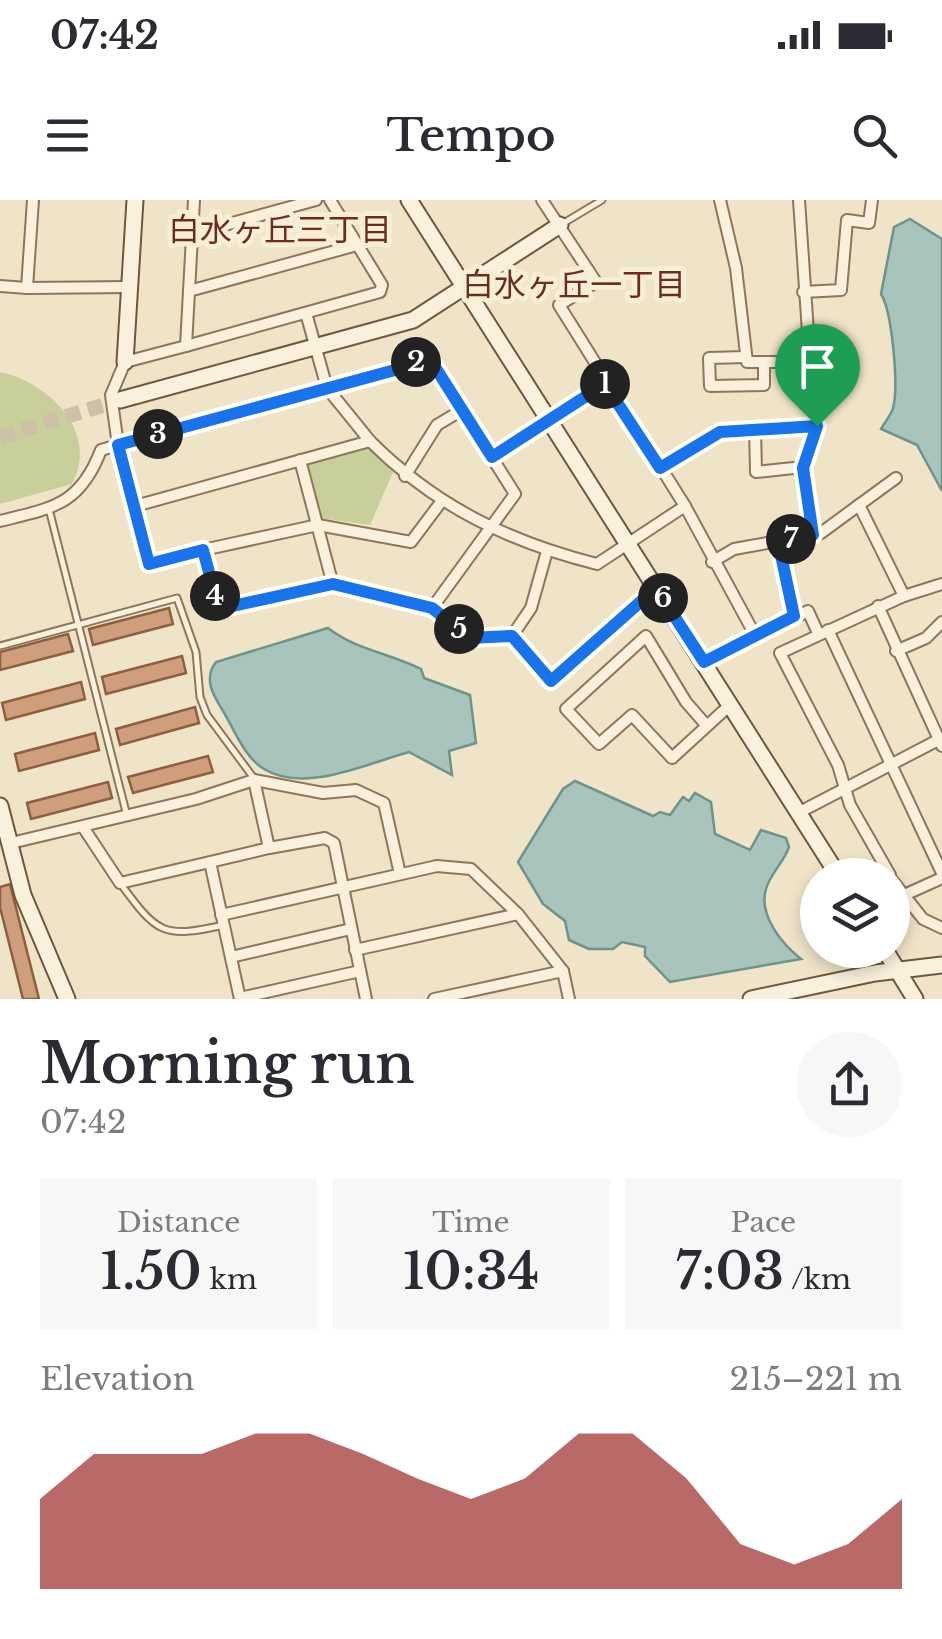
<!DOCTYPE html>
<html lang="en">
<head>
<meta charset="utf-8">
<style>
  :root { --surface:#fff; --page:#f7f7f7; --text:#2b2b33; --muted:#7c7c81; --accent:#9e2a2b }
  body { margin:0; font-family:"Libre Baskerville","Noto Sans JP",serif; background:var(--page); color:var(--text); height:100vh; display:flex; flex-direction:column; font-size:38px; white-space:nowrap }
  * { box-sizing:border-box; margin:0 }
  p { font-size:32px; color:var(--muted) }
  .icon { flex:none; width:55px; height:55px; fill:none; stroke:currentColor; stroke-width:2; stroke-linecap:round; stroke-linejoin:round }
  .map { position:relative; height:799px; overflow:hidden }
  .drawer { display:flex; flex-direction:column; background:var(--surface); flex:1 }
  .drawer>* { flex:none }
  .fabs { position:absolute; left:800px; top:658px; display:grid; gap:20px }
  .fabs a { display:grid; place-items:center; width:110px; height:110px; border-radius:50%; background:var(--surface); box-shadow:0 5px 15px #0003; font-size:50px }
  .pin { position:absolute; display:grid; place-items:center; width:85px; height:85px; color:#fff; margin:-102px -42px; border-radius:50% 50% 50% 0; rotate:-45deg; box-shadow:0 0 10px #0007 }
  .pin .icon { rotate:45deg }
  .km { position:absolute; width:50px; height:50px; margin:-25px; border-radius:50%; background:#222; color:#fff; font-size:28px; line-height:50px; text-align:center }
  .round { display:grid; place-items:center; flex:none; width:105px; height:105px; border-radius:52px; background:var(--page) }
  .headline { display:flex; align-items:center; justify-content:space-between; height:170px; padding:0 40px }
  h1 { font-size:55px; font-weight:600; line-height:75px }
  .metrics { display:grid; grid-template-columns:repeat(3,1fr); gap:15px; height:170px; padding:10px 40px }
  .metrics div { display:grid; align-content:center; border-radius:0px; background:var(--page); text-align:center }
  .metrics b { font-size:50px; font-weight:600 }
  .metrics small { font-size:28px; font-weight:400 }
  .metrics p { font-size:28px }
  .chart { height:280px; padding:20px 40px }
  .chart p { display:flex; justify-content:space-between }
  .chart svg { width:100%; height:180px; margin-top:10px; fill:var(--accent); opacity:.7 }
  .status { display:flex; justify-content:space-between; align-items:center; height:70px; padding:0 50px; background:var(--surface); direction:ltr }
  .status svg { height:28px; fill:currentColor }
  header { display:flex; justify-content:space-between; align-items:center; height:130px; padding:0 40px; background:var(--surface); font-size:45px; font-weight:600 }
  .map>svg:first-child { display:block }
  .green { fill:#c9cf9b }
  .water { fill:#a9c4bc; stroke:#6f938a; stroke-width:2.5 }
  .building { fill:#cf9f7d; stroke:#8d5f41; stroke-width:2.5 }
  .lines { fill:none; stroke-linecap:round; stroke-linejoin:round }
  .secondary-tunnel { stroke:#ccc0a6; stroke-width:15; stroke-dasharray:15 8; stroke-linecap:butt }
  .lane-casing { stroke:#8d765c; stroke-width:9 }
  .street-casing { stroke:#8d765c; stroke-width:14 }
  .secondary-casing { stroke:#6f573f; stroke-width:19 }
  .lane { stroke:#faf1dc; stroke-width:5 }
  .street { stroke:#faf1dc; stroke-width:10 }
  .secondary { stroke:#faf1dc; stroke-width:15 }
  .route-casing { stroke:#fff; stroke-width:20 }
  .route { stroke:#1a73e8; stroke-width:12 }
  .labels { text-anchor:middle; stroke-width:10; stroke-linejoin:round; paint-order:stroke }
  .neighbourhood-label { font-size:32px; fill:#6b2e1e; stroke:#f7eed8 }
</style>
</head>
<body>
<div class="status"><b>07:42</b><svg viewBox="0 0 49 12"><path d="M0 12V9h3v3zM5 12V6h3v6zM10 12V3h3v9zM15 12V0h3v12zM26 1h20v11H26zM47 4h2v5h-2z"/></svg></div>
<header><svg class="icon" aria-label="menu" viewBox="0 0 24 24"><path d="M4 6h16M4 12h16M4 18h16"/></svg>Tempo<svg class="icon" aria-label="search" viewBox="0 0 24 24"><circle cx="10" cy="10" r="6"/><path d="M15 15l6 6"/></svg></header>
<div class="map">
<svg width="942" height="799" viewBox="0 0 942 799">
  <rect width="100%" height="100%" fill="#f0e4c8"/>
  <g class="green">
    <path d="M0 172C48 182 100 232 72 284L0 304Z"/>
    <path d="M369 246 394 270 370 325 320 318 306 263Z"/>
  </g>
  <g class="water">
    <path d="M910 19 942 39V291L917 245 881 229C885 222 891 215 893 208 899 187 892 111 881 94L894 27Z"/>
    <path d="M328 428C356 450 389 453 421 469L424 478 470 495 476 543 449 551 452 575 409 552C368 563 305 594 264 569 244 557 234 529 223 511 213 495 203 479 216 462Z"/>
    <path d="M575 581 653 616 660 612 670 615 683 597 689 601 695 593 711 602 715 634 750 650 761 630 786 638 789 647C784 662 770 674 766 689 758 715 782 744 801 759L670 782 645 756V747L622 742 613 749H589L569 740 565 721 543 704 518 662 563 589Z"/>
  </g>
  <g class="building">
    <path d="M169 408 173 424 93 445 89 429Z"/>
    <path d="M68 434 73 451 0 470V452Z"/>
    <path d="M182 456 186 473 106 494 102 477Z"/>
    <path d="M81 482 85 499 6 520 2 503Z"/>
    <path d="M195 507 199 523 120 545 116 529Z"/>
    <path d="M95 533 99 550 19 571 15 554Z"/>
    <path d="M208 556 213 572 133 593 128 577Z"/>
    <path d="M108 582 112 598 31 619 27 603Z"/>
    <path d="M10 684 39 799H23L0 707V687Z"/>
  </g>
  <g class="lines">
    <path class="secondary-tunnel" d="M0 237 120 200"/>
    <g class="lane-casing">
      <g id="lane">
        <path d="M562 24 602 0"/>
        <path d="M49 309 127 616"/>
        <path d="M0 446 177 398 196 452 200 497 207 515 253 577"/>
        <path d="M120 683C157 733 162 739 224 725"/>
      </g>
    </g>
    <g class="street-casing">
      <g id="street">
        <path d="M33 0 27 88 130 87"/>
        <path d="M542 0 596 82 559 105 685 306 755 435"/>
        <path d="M720 0 736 68 747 162H810L817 226 803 267 813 335"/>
        <path d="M799 0 810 162"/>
        <path d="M192 34 316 0"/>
        <path d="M0 86 27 88"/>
        <path d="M189 91 357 45"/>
        <path d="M803 92 841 90 847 20 869 23 872 0"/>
        <path d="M306 113 327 188 370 241"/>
        <path d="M186 146 380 92 382 85 330 0"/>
        <path d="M746 157 709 158 710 186 764 185V163"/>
        <path d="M755 228 756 272 803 267"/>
        <path d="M492 257 605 184"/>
        <path d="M300 260 333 385"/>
        <path d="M660 268 720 232 817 226"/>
        <path d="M405 276 437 225 462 210"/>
        <path d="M441 302 411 342 318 325 203 350 219 409 333 385 432 408 471 438 512 436 551 481 656 388"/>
        <path d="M859 305 896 278"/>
        <path d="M135 306 370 241C435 306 509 342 597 364L685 306"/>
        <path d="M0 321C53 308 80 305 101 250L118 245 111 195 125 162 186 146 194 0"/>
        <path d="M203 350 149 364 118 245 406 167 428 156 515 294 432 408"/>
        <path d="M712 362 734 349 778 341"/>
        <path d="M878 406 942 546"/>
        <path d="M795 415 778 341 821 333 859 305 904 396"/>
        <path d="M828 430 942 673"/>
        <path d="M512 436 531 408 547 351"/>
        <path d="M896 451 926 438 942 422"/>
        <path d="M704 462 808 411 818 433"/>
        <path d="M707 526 686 502 646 436 566 509 599 544 632 515 672 558 731 504"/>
        <path d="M254 580 323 593 356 590 384 603 400 674"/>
        <path d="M798 613 942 538"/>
        <path d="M83 627 120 683 210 662"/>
        <path d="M11 643 196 599 254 580 269 648 325 638 334 643 366 799"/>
        <path d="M890 675 850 605 838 565 780 453 904 396 942 384"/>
        <path d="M892 680 923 719 942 728"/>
        <path d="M902 696 942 678"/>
        <path d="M221 715 437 666 471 669 518 714"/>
        <path d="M355 750 518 714 563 771"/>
        <path d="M231 757 351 729"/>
        <path d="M240 798 360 771"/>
        <path d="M240 799 210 662 269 648"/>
        <path d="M434 799 563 771 569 799"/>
      </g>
    </g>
    <g class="secondary-casing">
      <g id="secondary">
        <path d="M409 0 838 675"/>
        <path d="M125 162 135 0"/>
        <path d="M120 200 413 120 560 25"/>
        <path d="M0 606 23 695 67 799"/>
        <path d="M885 750 915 799"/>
        <path d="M751 799 875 773 942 765"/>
      </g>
    </g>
    <use href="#lane" class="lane"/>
    <use href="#street" class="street"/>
    <use href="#secondary" class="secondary"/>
  </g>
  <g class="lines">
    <g class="route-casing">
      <path id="route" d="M428 156 492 257 605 184 660 268 720 232 817 226 803 268 813 335 778 341 794 416 704 462 656 388 551 481 512 436 470 438 432 408 333 384 219 409 203 350 149 364 118 245 406 167Z"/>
    </g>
    <use href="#route" class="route"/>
  </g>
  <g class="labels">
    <g class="neighbourhood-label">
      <text x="280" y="41">白水ヶ丘三丁目</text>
      <text x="574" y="96">白水ヶ丘一丁目</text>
    </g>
  </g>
</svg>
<div class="fabs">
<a><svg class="icon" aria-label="layers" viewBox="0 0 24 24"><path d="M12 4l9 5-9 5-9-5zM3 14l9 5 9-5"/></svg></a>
</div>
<div class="pin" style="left:817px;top:226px;background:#1e9e55"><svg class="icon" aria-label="arrive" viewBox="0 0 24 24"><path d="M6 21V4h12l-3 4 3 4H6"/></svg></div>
<b class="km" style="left:605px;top:184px">1</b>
<b class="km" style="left:416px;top:162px">2</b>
<b class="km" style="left:158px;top:234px">3</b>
<b class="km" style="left:215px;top:396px">4</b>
<b class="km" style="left:459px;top:429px">5</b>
<b class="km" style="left:663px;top:398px">6</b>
<b class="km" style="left:791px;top:339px">7</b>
</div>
<section class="drawer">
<div class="headline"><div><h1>Morning run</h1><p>07:42</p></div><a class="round"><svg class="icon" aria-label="share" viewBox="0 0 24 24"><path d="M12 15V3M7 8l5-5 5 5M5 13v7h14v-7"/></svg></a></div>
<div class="metrics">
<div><p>Distance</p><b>1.50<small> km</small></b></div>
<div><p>Time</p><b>10:34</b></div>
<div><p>Pace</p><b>7:03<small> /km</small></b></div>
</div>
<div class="chart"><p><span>Elevation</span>215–221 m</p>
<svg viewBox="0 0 160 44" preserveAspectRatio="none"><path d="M0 44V22L10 11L20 11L30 11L40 6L50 6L60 11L70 17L80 22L90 17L100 6L110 6L120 17L130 33L140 38L150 33L160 22V44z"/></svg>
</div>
</section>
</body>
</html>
